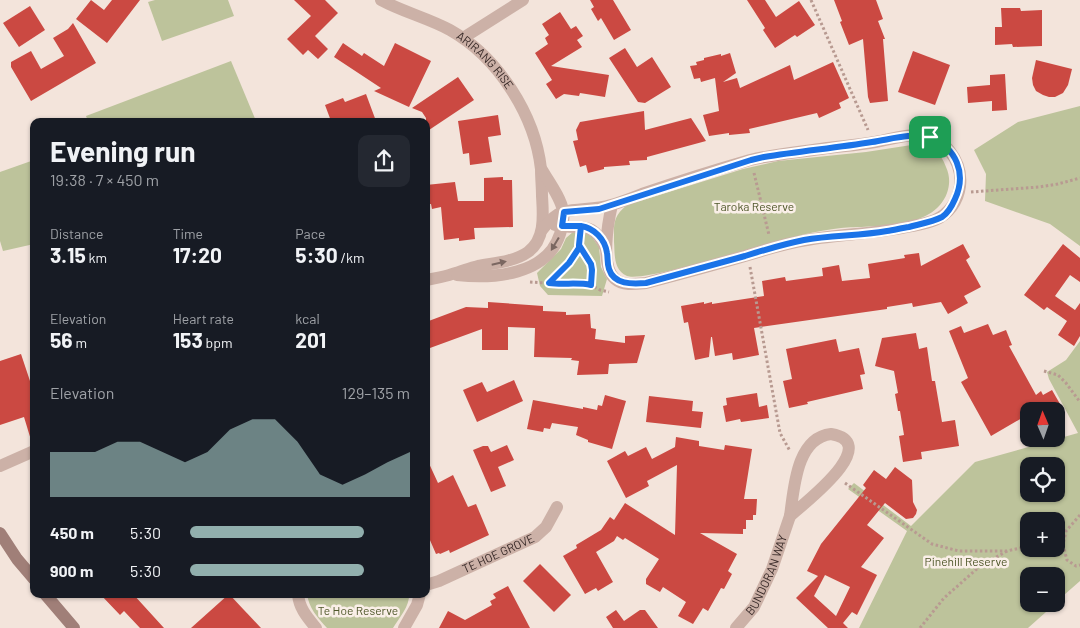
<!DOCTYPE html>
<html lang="en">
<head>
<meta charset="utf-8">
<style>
  :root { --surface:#171b24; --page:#242831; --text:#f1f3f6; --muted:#9ea1a6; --accent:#91afad }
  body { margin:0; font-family:Barlow,sans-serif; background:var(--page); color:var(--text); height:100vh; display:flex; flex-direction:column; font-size:19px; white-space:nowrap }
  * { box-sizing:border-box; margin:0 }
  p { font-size:16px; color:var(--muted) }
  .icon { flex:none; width:28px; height:28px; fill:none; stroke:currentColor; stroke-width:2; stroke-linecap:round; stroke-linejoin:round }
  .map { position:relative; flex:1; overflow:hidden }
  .panel { position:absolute; left:30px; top:118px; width:400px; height:480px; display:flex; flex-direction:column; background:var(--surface); border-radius:10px; box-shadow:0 1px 4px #0004 }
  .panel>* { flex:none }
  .needle { width:32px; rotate:358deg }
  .tools { position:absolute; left:1020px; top:402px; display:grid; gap:10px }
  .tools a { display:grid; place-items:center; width:45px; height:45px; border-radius:10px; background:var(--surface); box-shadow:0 1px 4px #0004; font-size:25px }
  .pin { position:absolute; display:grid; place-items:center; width:42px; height:42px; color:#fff; margin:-21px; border-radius:10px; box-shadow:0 2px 8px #0006 }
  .round { display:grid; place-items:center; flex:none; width:52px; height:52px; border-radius:10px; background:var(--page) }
  .headline { display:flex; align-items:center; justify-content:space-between; height:85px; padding:0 20px }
  h1 { font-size:28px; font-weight:700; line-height:38px }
  .metrics { display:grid; grid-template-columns:repeat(3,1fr); gap:8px; height:85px; padding:5px 20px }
  .metrics div { display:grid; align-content:center }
  .metrics b { font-size:21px; font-weight:700 }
  .metrics small { font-size:14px; font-weight:400 }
  .metrics p { font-size:14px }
  .chart { height:140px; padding:10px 20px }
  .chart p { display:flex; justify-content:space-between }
  .chart svg { width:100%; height:90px; margin-top:5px; fill:var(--accent); opacity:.7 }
  ul { padding:0 20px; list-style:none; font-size:16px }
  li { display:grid; grid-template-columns:80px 60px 1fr; align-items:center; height:38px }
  li i { height:12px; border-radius:6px; background:var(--accent) }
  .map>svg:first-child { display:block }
  .green { fill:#bdc39b; fill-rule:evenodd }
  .building { fill:#cb4942; fill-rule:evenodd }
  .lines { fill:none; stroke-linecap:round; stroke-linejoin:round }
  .path { stroke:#b89a91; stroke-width:3; stroke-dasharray:2.5 2.5; stroke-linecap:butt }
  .minor { stroke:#ccb1a7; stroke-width:12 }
  .secondary { stroke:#a07f78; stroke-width:12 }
  .oneway { fill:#7b6761 }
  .route-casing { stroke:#fff; stroke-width:10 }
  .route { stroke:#1a73e8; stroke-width:6 }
  .labels { text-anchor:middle; stroke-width:5; stroke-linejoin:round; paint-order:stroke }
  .street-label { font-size:12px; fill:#382a28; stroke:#faefe8 }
  .park-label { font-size:12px; fill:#4f572a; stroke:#faefe8 }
</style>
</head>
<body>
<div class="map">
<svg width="1080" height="628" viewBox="0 0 1080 628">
  <rect width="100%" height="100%" fill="#f3e4db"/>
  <g class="green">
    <path d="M155 0H228L234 16 162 41 148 2Z"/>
    <path d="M231 61 256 121H88L86 116Z"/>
    <path d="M1080 106V246L1050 224 985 201 986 174 974 150 1018 122Z"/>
    <path d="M918 144C923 146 929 146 933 149 939 152 944 161 946 167 950 176 950 184 947 193 933 231 873 225 841 228 816 231 791 237 767 244 744 250 643 282 627 276 613 270 615 254 614 242 614 225 612 217 627 205L743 169 778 161 866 152Z"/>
    <path d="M34 160V244L3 251 0 241V172Z"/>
    <path d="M583 231 592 237 599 247 601 267 607 279 602 296 548 295 540 286 537 273 561 249 566 238 573 232Z"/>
    <path d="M1080 341V581L1056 602V576H1029V604H1055L1028 628H859L907 531 848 489 854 483 911 526 975 462 1078 433 1049 379 1047 372 1066 360ZM1029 466H1056V494H1029ZM1029 521H1056V549H1029Z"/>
    <path d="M307 594H409C410 606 399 618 393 628H327C317 617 309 608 307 594Z"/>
  </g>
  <g class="building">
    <path d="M91 0 104 10 112 0H140L107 43 76 19Z"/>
    <path d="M294 0H325L338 13 315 36 328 49 318 59 308 50 303 55 287 39 311 16Z"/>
    <path d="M590 0H613L631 30 614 40 601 18 598 21 591 9 594 7Z"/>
    <path d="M747 0H765L776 17 799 1 815 25 797 37 795 35 775 48 763 30 765 28Z"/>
    <path d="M834 0H876L883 19 878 21 885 39H883L888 101 870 103 868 97 863 39 849 45 840 22 842 21Z"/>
    <path d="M30 6 45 30 19 47 3 23Z"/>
    <path d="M1001 8H1020L1021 11 1042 10V46L1013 47 1012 44 995 45V27H1002Z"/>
    <path d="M560 12 571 29 576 26 583 36 577 40 582 47 551 66 609 75 605 97 580 93 579 96 564 94 556 99 546 84 552 80 535 53 548 44 545 38 549 35 542 24Z"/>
    <path d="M73 23 96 63 31 101 11 67V62L31 51 41 69 64 56 53 38 68 29Z"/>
    <path d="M343 43 362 56 364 53 384 66 395 43 431 61 409 107 374 91 381 88 334 57Z"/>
    <path d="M625 48 637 67 652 57 671 87 645 103 638 102 609 58Z"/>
    <path d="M913 51 950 65 935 105 898 92Z"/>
    <path d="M730 53 736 73 723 82 737 78 740 88 790 65 794 80 833 62 849 98 839 103 841 108 819 118 817 113 749 129 750 133 729 135V133L709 136 703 115 719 111 715 78 701 82 700 78 694 79 690 66 697 65 696 62 704 60V58L721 54V56Z"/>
    <path d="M1036 60 1072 69 1068 85 1063 93 1055 97H1049L1043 95 1036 91 1033 85 1032 78Z"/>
    <path d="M1005 74 1007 110 992 111V101L968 103 967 87 990 85V75Z"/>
    <path d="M458 77 474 100 426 132V118L422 112 412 108Z"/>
    <path d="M366 94 376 121H331L325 105 343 98 345 102Z"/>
    <path d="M644 111 645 130 691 118 706 141 647 157V160L629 161 630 165 604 167V169L588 173 586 165 580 167 573 141 578 140 576 130 580 122Z"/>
    <path d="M498 115 501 135 488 137 492 162 470 165 469 153 463 154 458 121Z"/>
    <path d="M503 177V180H512L513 227 474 228 475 239 459 241V238L444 240 441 207 432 209 431 204H428L426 185 455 182 458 201H484V178Z"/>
    <path d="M963 244 970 257 966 260 981 287 964 296 968 303 948 314 941 302 913 307 912 303 887 307V309L754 328 759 355 733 360 732 353 715 356 712 337H711L709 357 695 360 688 322 684 323 681 306 704 302V304L712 302V304L764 296 762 281 785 277 786 281 823 276 822 268 839 265 842 281 870 278 868 264 905 258 904 255 919 253 921 266Z"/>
    <path d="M1063 244 1080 258V282L1070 275 1055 296 1075 310 1080 303V336L1074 346 1058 335 1067 321 1047 307 1044 310 1024 295Z"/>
    <path d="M488 302 543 306V311L566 312V315L590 314 591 328 596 329 595 339 625 343V336L645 335 637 363 609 364 608 374 577 375 579 361 571 360 572 358 534 357 535 328 508 327V350H482V329L430 348 426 338V322L466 307 488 308Z"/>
    <path d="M988 324 993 335 1006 330 1012 345 1009 346 1036 395 1041 391 1043 395 1052 390 1064 411H1029V414L991 436 961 382 968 378 949 331 961 326 964 333Z"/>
    <path d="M916 333 919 349 927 347 932 381H935L942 422 955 420 959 446 921 452 922 459 903 462 899 436 904 435 900 411H898L895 394 898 393 894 371 875 366 882 338Z"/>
    <path d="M836 339 839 352 859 348 865 374 860 375 863 389 807 402 808 404 789 408 783 381 792 379 786 349Z"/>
    <path d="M21 354 31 384 34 383V439L31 440 24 417 0 425V361Z"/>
    <path d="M514 380 523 401 477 422 463 390 482 382 487 392Z"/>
    <path d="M757 393 759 407 767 405 769 418 741 422 740 419 726 422 723 406 727 405 726 398Z"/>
    <path d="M605 395 626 401 612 449 588 442V440L576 435 578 427 552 423 550 429 544 428 543 432 527 429 533 400 583 409V407L597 410 598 405 602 406Z"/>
    <path d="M649 396 693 401 692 411 703 412 701 428 646 422Z"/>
    <path d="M676 437 699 441V446L724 450 725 445 752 449 744 499H757L756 515H753V520H746V529H743V534L700 533 737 554 728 571 732 574 724 589 721 588 708 611 703 608 693 624 678 616 686 602 663 587 660 592 646 584V579L659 559 625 538 623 540 617 536 614 541 596 552 613 582 598 591 596 588 585 594 563 556 577 548 576 545 601 530 610 517 614 520 625 503 675 535 677 465 647 481 649 486 626 498 607 461 625 451 628 456 646 447 652 459 675 447Z"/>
    <path d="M507 445 514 460 498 467 506 486 491 492 473 450 483 446H488L491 452Z"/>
    <path d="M426 457 438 483 453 475 468 507 476 504 489 535 450 553 449 550 440 554 439 553 436 554 426 531Z"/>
    <path d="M895 467 912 480 913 502 917 510 916 514 913 518 906 519 885 503 867 525 884 538 861 567 877 575 857 615 852 612 843 623 848 628H828L796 598 818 576 807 571 821 544 866 488 863 485 874 470 886 479ZM825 575 850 587 836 616 814 596Z"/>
    <path d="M540 564 571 595 554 612 523 581Z"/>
    <path d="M508 586 530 628H439L448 611 465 620 492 605 490 601 496 598 493 594Z"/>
    <path d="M100 594H133L164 628H140L124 611 120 615Z"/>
    <path d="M229 594 261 628H191Z"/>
    <path d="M616 610 624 621 640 610H645L658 628H613L606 617Z"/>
  </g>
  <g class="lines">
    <g class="path">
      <path d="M811 0 868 130"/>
      <path d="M754 173 769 235"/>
      <path d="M971 192 1039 187 1058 184 1080 178"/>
      <path d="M580 246C591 263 592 265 591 285"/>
      <path d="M750 267 780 433 790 451"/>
      <path d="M530 282 559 284H584L591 285 600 290 609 292"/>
      <path d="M549 283 569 263 579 248 580 239"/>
      <path d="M1044 371 1058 375 1066 383 1080 402"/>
      <path d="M845 483 932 544 959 551H1007L1029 546"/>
      <path d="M1080 515 1066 531 1063 545 1067 560 1076 566 1080 565"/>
      <path d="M920 628 944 598 979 567 1007 551"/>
    </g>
    <g class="minor">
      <path id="s1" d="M381 0C403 12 428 18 450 30 498 57 535 115 541 169 541 178 542 187 542 196 543 214 546 239 528 252 514 262 494 263 478 266 469 268 461 272 452 274 444 277 435 278 426 280"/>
      <path d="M463 38 523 0"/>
      <path d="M555 225C581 231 592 218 606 249"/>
      <path d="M542 230C548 222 554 215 563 212 579 208 595 210 611 205 622 202 632 198 642 194 677 182 715 170 750 160 775 154 801 152 827 148 843 146 859 145 875 142 889 140 905 134 919 135 944 136 963 161 960 186 958 201 949 214 935 220 926 224 916 225 907 227 874 234 840 234 807 240 787 243 767 249 748 255 714 265 680 274 646 283 636 284 623 286 615 279 600 266 608 222 612 205"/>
      <path d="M457 275C494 279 547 275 560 234 562 227 565 218 563 211 561 198 549 182 542 170"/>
      <path d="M831 434C884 443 803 504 790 516 794 489 796 438 831 434Z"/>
      <path d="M0 466 34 451"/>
      <path id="s2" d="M426 585 439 581 535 537 546 527 557 507"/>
      <path d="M298 594C299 608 307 617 316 628"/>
      <path d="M404 628 417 605 420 594"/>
      <path id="s3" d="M736 628 754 607 772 569 790 516"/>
    </g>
    <g class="secondary">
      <path d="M0 533 17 559 34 579"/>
      <path d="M45 594 74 628"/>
    </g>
  </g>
  <defs><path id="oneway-solid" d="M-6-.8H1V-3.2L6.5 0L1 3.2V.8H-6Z" transform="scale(1.25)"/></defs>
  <g class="oneway">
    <use href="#oneway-solid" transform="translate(555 244) rotate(121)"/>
    <use href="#oneway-solid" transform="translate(499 263) rotate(-13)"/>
  </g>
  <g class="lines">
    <g class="route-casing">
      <path id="route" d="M930 137C910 133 892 139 872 142 836 148 800 151 764 157L751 160 599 209 564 212 562 226H581L579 245 591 264 592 270 591 285C578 282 563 285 549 283L569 263 579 248V245L581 226C594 228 605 239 607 253 608 258 607 263 609 269 614 285 632 284 646 283 679 274 712 265 745 256 764 250 784 244 804 240 831 235 859 236 887 231 894 230 902 228 909 227 920 224 932 222 942 217 948 213 952 206 955 199 967 173 956 148 930 137"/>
    </g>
    <use href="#route" class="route"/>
  </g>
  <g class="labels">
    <g class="street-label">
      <text dy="4" stroke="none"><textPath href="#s1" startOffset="122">ARIRANG RISE</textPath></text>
      <text dy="4" stroke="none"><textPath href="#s2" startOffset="79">TE HOE GROVE</textPath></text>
      <text dy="4" stroke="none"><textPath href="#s3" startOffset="62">BUNDORAN WAY</textPath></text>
    </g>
    <g class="park-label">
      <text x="754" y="211">Taroka Reserve</text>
      <text x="966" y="566">Pinehill Reserve</text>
      <text x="358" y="615">Te Hoe Reserve</text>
    </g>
  </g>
</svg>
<div class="tools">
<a><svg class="needle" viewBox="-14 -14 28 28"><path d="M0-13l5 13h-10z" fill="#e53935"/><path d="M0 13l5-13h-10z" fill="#9ea1a6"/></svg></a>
<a><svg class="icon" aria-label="locate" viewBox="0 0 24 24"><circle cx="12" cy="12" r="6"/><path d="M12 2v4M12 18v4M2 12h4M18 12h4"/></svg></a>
<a>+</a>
<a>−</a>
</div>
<div class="pin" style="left:930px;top:137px;background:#1e9e55"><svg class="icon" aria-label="arrive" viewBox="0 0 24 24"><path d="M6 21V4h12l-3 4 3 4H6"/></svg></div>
<section class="panel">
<div class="headline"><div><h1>Evening run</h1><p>19:38 · 7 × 450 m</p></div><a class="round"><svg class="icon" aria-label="share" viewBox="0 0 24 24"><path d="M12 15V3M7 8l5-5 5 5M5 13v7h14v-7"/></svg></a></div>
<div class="metrics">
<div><p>Distance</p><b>3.15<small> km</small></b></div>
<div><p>Time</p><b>17:20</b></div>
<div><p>Pace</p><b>5:30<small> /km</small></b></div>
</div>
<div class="metrics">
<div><p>Elevation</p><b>56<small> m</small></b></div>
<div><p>Heart rate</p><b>153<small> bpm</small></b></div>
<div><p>kcal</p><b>201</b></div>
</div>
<div class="chart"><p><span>Elevation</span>129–135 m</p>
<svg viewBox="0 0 160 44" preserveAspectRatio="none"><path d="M0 44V22L10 22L20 22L30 17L40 17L50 22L60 27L70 22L80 11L90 6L100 6L110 17L120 33L130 38L140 33L150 27L160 22V44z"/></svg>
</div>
<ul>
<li><b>450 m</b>5:30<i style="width:79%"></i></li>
<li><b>900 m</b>5:30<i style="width:79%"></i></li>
</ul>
</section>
</div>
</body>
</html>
